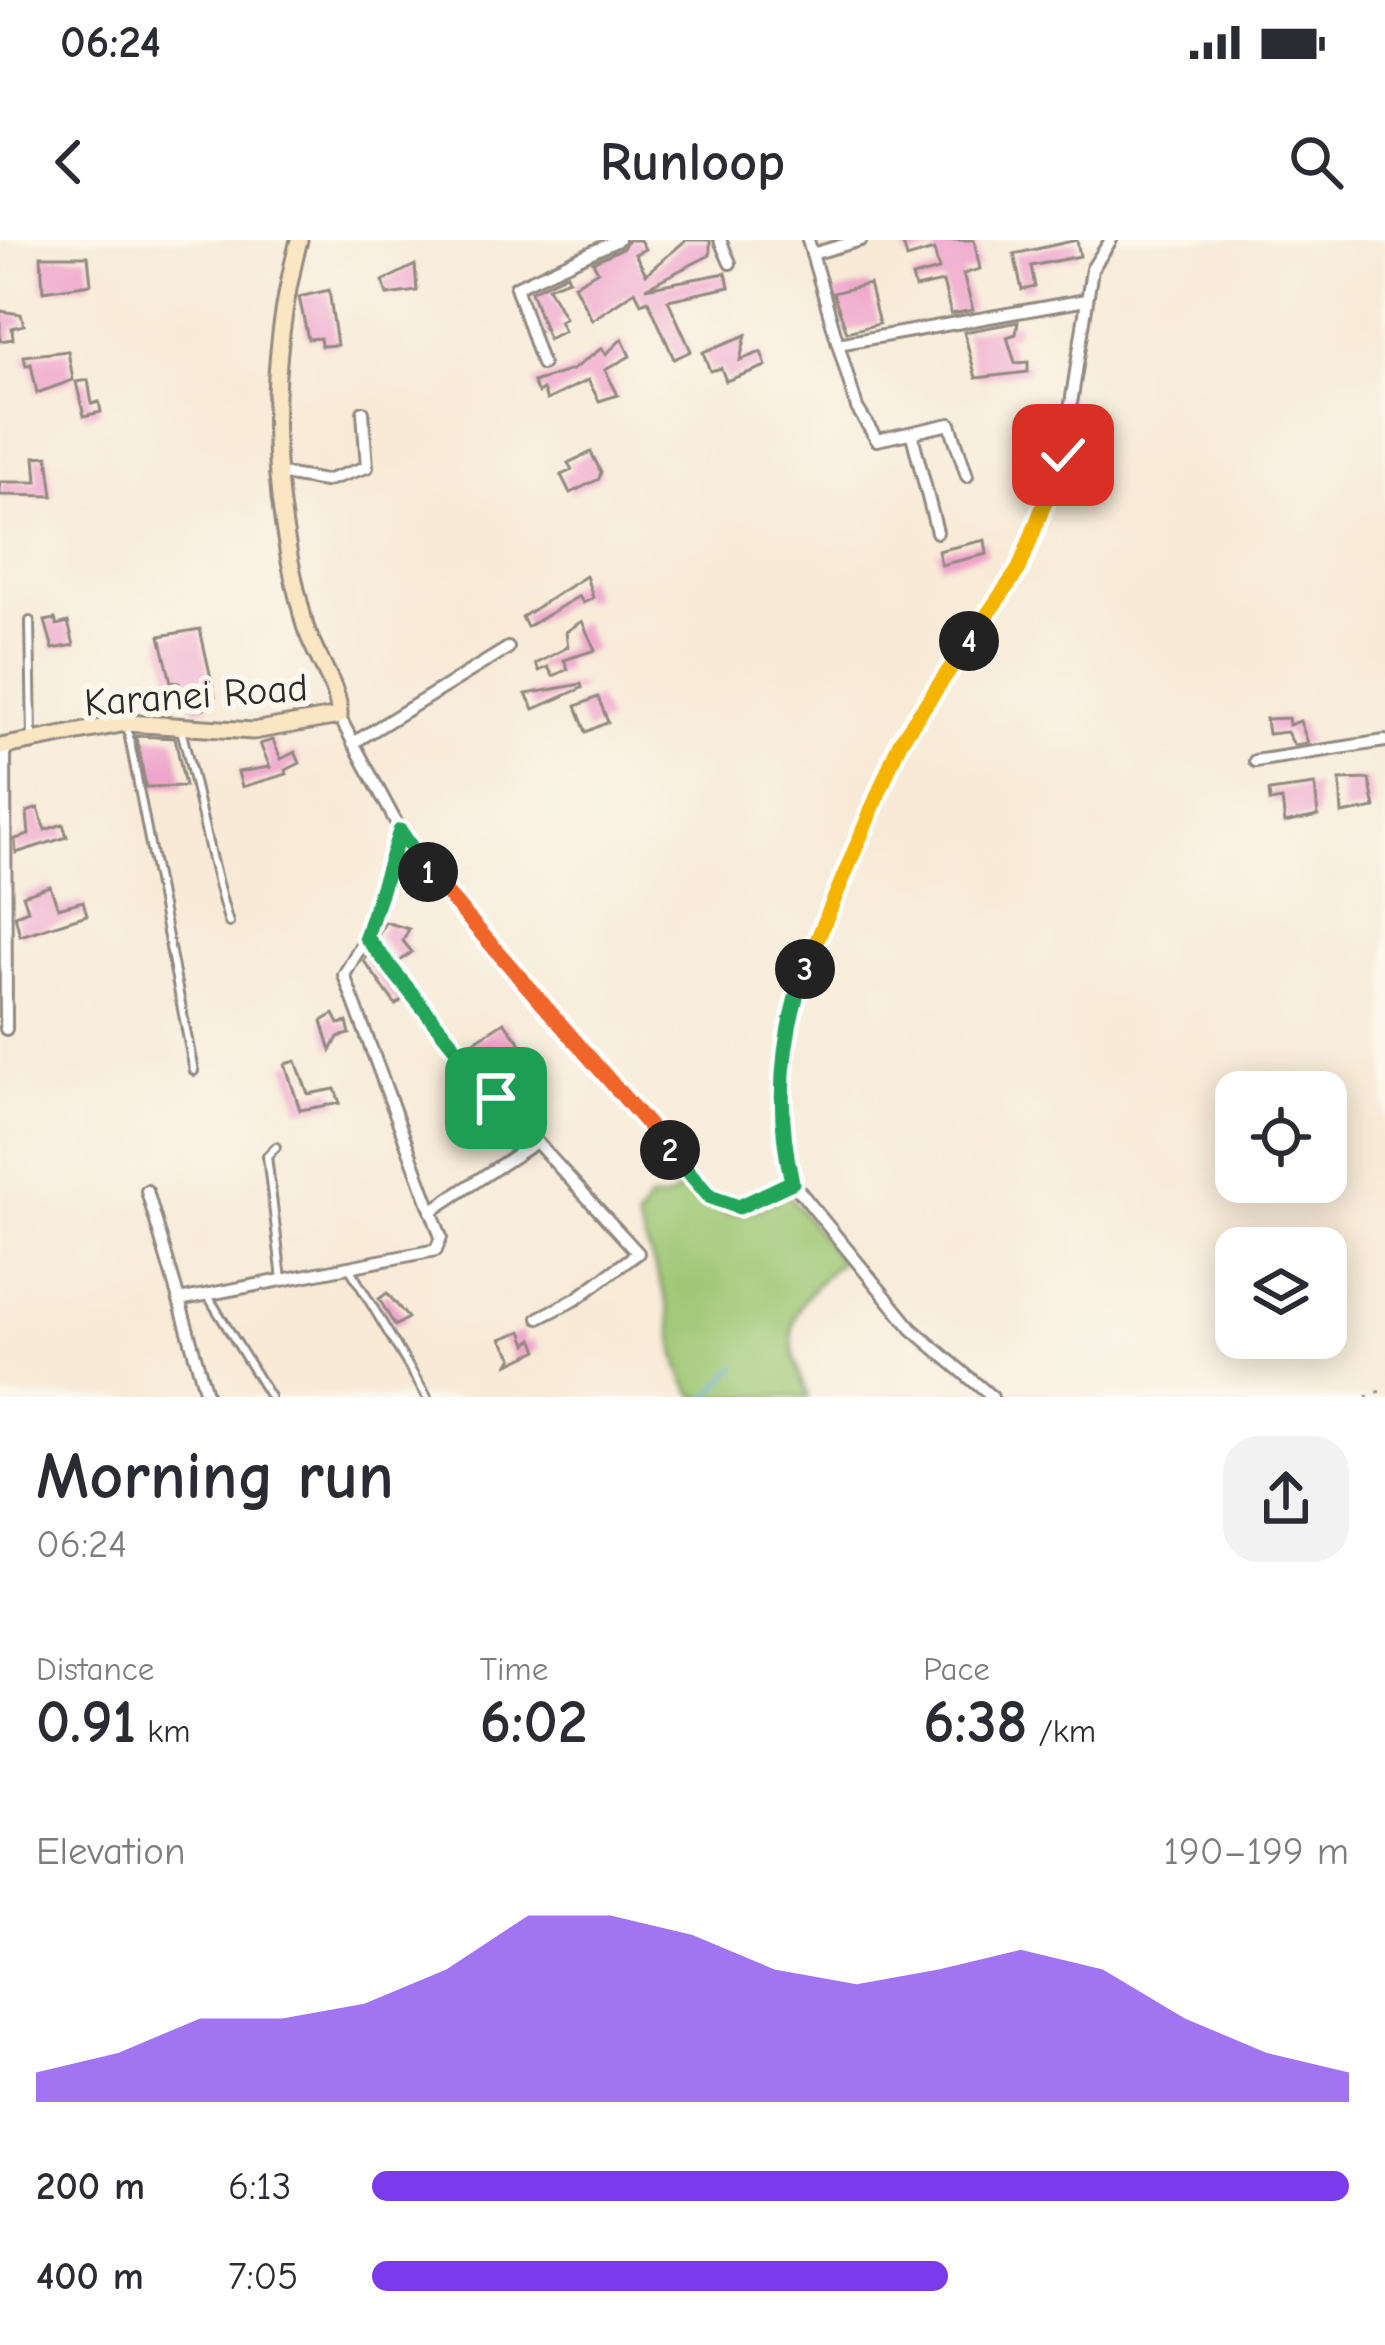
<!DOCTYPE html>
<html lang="en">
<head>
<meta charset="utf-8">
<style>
  :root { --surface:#fff; --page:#f2f2f3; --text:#2b2b33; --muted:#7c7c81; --accent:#7c3aed }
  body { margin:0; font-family:"Comic Neue",sans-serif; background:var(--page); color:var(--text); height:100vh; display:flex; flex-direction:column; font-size:45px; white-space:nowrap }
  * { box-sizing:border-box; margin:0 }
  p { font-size:39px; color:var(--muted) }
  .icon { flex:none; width:66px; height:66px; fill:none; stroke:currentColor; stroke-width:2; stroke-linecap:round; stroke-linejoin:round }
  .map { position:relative; height:1157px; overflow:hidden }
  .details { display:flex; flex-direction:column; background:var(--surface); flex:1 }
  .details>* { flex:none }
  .controls { position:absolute; left:1215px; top:831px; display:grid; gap:24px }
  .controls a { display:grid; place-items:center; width:132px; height:132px; border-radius:24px; background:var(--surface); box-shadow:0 6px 30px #0003; font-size:60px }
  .pin { position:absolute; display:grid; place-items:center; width:102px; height:102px; color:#fff; margin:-51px; border-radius:24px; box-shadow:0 6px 18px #0006 }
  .km { position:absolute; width:60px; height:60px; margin:-30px; border-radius:50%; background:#222; color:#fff; font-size:33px; line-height:60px; text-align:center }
  .round { display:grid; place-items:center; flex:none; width:126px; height:126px; border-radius:36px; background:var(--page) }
  .summary { display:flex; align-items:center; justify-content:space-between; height:204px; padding:0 36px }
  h1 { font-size:66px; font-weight:700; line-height:90px }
  .figures { display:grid; grid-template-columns:repeat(3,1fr); gap:18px; height:204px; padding:12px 36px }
  .figures div { display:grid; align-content:center }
  .figures b { font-size:60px; font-weight:700 }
  .figures small { font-size:33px; font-weight:400 }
  .figures p { font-size:33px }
  .chart { height:336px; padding:24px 36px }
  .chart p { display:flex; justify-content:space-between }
  .chart svg { width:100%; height:216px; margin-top:12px; fill:var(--accent); opacity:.7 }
  ul { padding:0 36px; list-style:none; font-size:39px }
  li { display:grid; grid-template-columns:192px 144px 1fr; align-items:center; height:90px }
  li i { height:30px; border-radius:15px; background:var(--accent) }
  .status { display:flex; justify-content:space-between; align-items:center; height:84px; padding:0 60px; background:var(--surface); direction:ltr }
  .status svg { height:33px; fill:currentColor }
  header { display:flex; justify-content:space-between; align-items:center; height:156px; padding:0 36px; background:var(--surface); font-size:54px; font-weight:700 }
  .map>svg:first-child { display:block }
  .green { fill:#9dc672; stroke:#64784e; stroke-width:3 }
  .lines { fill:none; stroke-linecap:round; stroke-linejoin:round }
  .stream { stroke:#6eb2e3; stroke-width:3 }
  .building { fill:#eea3ca }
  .lane-casing { stroke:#928a81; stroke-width:12 }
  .street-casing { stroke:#928a81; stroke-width:16 }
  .secondary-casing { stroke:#928a81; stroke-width:21 }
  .path { stroke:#928a81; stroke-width:3; stroke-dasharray:3 9; stroke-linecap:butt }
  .lane { stroke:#fff; stroke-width:6 }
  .street { stroke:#fff; stroke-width:10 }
  .secondary { stroke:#fbe6c4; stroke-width:15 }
  .split-1-casing { stroke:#fff; stroke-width:24 }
  .split-2-casing { stroke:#fff; stroke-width:24 }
  .split-3-casing { stroke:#fff; stroke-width:24 }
  .split-4-casing { stroke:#fff; stroke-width:24 }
  .split-5-casing { stroke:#fff; stroke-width:24 }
  .split-1 { stroke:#22a559; stroke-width:15 }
  .split-2 { stroke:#f0652b; stroke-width:15 }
  .split-3 { stroke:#22a559; stroke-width:15 }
  .split-4 { stroke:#f5b400; stroke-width:15 }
  .split-5 { stroke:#f5b400; stroke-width:15 }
  .labels { text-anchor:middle; stroke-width:12; stroke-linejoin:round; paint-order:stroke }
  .street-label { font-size:39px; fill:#2b2b2b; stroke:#fbf7ec }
</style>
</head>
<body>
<div class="status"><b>06:24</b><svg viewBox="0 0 49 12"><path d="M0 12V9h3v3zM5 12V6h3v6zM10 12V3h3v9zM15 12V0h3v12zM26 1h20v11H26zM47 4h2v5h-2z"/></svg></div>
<header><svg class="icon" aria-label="back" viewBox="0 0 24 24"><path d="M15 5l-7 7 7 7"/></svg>Runloop<svg class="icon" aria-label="search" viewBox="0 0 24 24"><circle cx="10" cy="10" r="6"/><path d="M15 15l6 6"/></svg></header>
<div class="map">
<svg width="1385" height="1157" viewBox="0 0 1385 1157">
  <rect width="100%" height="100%" fill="#fbf7ec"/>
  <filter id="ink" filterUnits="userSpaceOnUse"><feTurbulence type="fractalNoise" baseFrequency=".00833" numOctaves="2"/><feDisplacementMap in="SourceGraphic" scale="24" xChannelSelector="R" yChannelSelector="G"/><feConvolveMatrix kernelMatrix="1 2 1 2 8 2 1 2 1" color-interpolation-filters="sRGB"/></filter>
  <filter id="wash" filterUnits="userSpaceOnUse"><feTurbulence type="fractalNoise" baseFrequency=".004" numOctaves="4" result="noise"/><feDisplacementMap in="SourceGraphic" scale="48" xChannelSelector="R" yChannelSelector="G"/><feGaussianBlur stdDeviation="2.7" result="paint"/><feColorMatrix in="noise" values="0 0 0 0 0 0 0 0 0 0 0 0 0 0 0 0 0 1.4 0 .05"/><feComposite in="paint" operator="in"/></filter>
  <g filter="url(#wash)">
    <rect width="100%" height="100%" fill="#f8ead7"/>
    <path class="green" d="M685 946C725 982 742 983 787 953L841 1021C789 1066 779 1092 809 1157H696C669 1126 676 1090 665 1055 657 1031 647 1005 637 981L649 960 666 959Z"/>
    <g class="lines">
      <path class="stream" d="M708 1157 738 1125"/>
    </g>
    <g id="blocks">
      <g class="building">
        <path d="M628 0H640L645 9 635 14 646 34 686 0H710V15L645 48 726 33 729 47 668 60 691 111 674 119 648 60 641 63 635 51 592 80 574 45 598 31 593 22 623 8Z"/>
        <path d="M902 0H974L980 29 963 34 973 70 951 74 943 42 915 48 912 37 939 30 934 10 907 18Z"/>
        <path d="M1077 0 1080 16 1031 26 1035 47 1022 50 1014 14Z"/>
        <path d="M41 16H88L91 44 43 51Z"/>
        <path d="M415 25 417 51 387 55 383 41Z"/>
        <path d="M567 34 569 39 548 47 565 78 559 81 564 91 548 99 531 51Z"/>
        <path d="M869 44 879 84 847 92 833 53Z"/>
        <path d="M329 50 337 105 321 106 320 98 308 99 299 57Z"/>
        <path d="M0 71 21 74 24 85 12 88 13 99 0 101Z"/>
        <path d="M1018 82 1016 94 1007 97 1015 123 1028 122V132L976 138 964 92Z"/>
        <path d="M746 95 740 120 761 112 766 126 726 141 721 128 710 131 703 112Z"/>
        <path d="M622 99 630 116 605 130 618 155 599 161 588 140 547 160 543 150 538 153 533 142 572 130 602 108 606 114Z"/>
        <path d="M68 111 73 140 37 153 31 124 26 126 24 116Z"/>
        <path d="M88 140 92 164 99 162 101 172 84 176 76 142Z"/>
        <path d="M591 212 601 232 599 239 570 253 561 235 572 230 568 223Z"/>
        <path d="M48 216 53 256 0 255V242H37L35 217Z"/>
        <path d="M985 300 987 314 941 325 938 311Z"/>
        <path d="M586 336 593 358 583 363 579 356 527 387 522 377Z"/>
        <path d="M55 379 57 385 68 382 74 405 53 409 45 381Z"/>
        <path d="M582 381 595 410 564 420 568 429 553 436 548 427 539 431 536 424 568 407 566 392Z"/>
        <path d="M200 389 215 456 208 457 210 466 196 470 190 460 183 462 179 443 171 442 160 396Z"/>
        <path d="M581 444 582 448 534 469 526 454Z"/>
        <path d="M598 457 608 482 586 492 576 466Z"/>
        <path d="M1288 478 1289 485 1300 481 1308 503 1294 505 1287 492 1268 494 1266 479Z"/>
        <path d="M136 496 175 498 185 546 146 547Z"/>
        <path d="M273 500 281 519 295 512 300 523 286 530 287 534 242 547 238 532 270 527 260 504Z"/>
        <path d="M1369 539 1375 568 1342 574 1340 540Z"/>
        <path d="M1315 545 1318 576 1285 583 1282 560 1270 562 1269 551Z"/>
        <path d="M38 568 45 590 63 584 67 597 16 613 15 599 29 595 27 572Z"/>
        <path d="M50 646 58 668 83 661 87 675 20 696 15 675 28 670 23 655Z"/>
        <path d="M385 682 409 689 403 701 412 712 399 722 378 696Z"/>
        <path d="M367 714 403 759 396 765 364 721Z"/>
        <path d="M334 774 339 784 347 782 350 794 338 797 331 811 322 781Z"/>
        <path d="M504 782 521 804 500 818 512 835 501 843 467 806Z"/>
        <path d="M296 821 308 854 335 849 340 863 300 870 285 824Z"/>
        <path d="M387 1053 408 1078 395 1086 379 1059Z"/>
        <path d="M522 1091 527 1104 533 1099 538 1110 509 1124 513 1117 501 1099Z"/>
      </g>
    </g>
  </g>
  <g filter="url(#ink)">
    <use href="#blocks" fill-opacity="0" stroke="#928a81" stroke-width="3"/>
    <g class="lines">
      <g class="lane-casing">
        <g id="lane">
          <path d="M30 381 32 498"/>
          <path d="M127 487 194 831"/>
          <path d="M181 490C199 555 209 619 229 683"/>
          <path d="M276 907 267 916 282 1039"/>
          <path d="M350 1029 427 1157"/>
          <path d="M208 1056 270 1157"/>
        </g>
      </g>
      <g class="street-casing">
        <g id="street">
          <path d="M720 0 730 23"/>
          <path d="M808 0 838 104 1086 60"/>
          <path d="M812 14 861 0"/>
          <path d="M838 104 857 168 877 200 950 184 967 236"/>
          <path d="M542 124 516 47 618 0"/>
          <path d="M912 195 937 292"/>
          <path d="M277 233 325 241 367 227 363 172"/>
          <path d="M339 476 412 612 710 957 739 967 792 942"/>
          <path d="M353 503 508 408"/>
          <path d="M5 506 6 789"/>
          <path d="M1255 521 1385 501"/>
          <path d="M366 697 496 858 638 1013 576 1059 539 1078"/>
          <path d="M147 951 179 1060"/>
          <path d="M431 971 536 902"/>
          <path d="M207 1157 179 1060 436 1010 441 997 344 735 366 697 400 591"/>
          <path d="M992 1157 912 1089 792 942 781 896 787 779 900 502 1019 329 1063 215 1092 29 1111 0"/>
        </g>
      </g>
      <g class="secondary-casing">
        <path id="secondary" d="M0 507 126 483 253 491 339 476C341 448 311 411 304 382 269 250 265 132 299 0"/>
      </g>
      <path class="path" d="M1366 1157 1385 1149"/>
      <use href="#lane" class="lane"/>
      <use href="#street" class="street"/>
      <use href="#secondary" class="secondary"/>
    </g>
  </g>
  <g class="lines" filter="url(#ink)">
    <g class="split-1-casing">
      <path id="split-1" d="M428 632 400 591 366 697 496 858"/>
    </g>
    <g class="split-2-casing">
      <path id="split-2" d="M428 632 670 910"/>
    </g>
    <g class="split-3-casing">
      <path id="split-3" d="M670 910 710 957 739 967 792 942C775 868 780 799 805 729"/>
    </g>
    <g class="split-4-casing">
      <path id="split-4" d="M805 729 900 502 969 401"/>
    </g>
    <g class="split-5-casing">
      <path id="split-5" d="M969 401 1019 329 1063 215"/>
    </g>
    <use href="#split-1" class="split-1"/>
    <use href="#split-2" class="split-2"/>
    <use href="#split-3" class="split-3"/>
    <use href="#split-4" class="split-4"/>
    <use href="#split-5" class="split-5"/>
  </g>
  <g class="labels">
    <g class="street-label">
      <text transform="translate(196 454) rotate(-4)" y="14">Karanei Road</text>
    </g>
  </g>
</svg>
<div class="controls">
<a><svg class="icon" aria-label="locate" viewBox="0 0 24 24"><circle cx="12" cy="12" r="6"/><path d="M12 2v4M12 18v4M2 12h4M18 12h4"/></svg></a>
<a><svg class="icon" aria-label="layers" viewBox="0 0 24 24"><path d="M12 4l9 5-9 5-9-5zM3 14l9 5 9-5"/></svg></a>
</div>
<div class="pin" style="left:496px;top:858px;background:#1e9e55"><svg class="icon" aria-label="arrive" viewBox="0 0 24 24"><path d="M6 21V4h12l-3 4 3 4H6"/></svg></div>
<div class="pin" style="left:1063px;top:215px;background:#d93025"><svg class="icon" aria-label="check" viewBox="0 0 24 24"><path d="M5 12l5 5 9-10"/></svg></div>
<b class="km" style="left:428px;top:632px">1</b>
<b class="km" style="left:670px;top:910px">2</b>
<b class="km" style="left:805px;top:729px">3</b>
<b class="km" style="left:969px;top:401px">4</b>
</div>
<section class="details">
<div class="summary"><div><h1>Morning run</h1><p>06:24</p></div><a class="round"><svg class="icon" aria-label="share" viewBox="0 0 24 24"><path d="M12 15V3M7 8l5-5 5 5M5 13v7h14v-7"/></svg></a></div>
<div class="figures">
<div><p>Distance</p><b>0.91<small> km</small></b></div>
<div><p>Time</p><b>6:02</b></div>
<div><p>Pace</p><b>6:38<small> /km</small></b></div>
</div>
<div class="chart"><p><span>Elevation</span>190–199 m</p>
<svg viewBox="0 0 160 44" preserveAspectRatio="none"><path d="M0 44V38L10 34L20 27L30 27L40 24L50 17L60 6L70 6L80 10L90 17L100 20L110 17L120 13L130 17L140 27L150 34L160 38V44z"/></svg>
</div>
<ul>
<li><b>200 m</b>6:13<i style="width:100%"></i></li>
<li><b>400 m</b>7:05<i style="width:59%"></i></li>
</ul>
</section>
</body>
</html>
